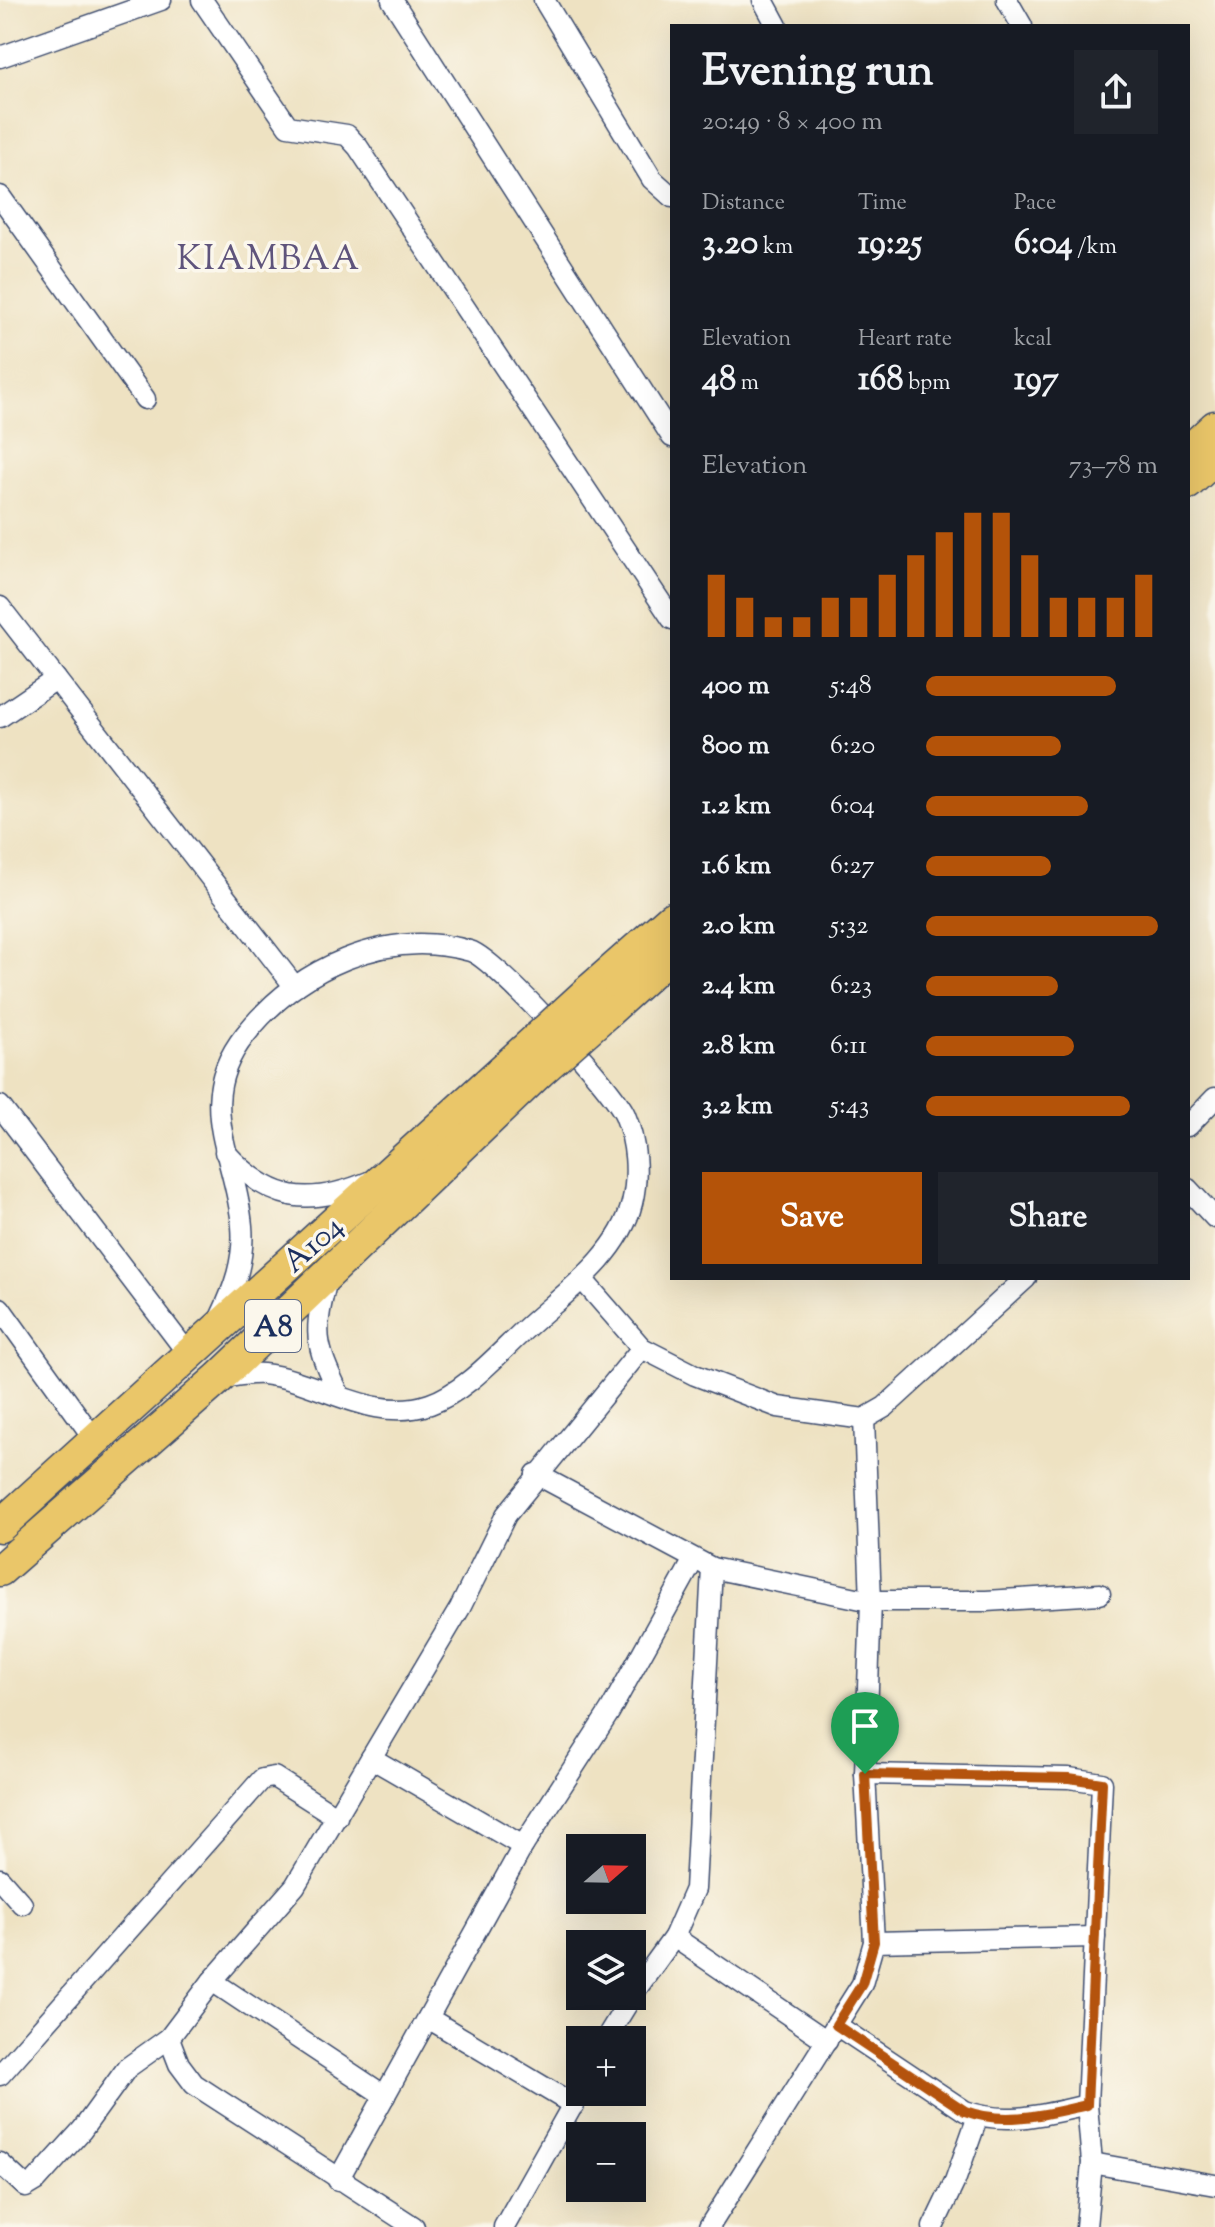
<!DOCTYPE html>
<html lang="en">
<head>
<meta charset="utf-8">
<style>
  :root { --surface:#171b24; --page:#20242c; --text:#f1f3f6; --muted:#9ea1a6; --accent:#b45309 }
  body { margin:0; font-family:"Sorts Mill Goudy",serif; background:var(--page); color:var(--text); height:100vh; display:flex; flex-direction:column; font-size:30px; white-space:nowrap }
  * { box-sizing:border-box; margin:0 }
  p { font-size:26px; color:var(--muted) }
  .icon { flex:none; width:44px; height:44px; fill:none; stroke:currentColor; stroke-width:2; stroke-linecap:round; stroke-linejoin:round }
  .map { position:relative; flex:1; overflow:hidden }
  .sheet { position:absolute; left:670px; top:24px; width:520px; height:1256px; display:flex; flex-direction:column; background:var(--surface); border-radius:0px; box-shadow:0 8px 32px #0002 }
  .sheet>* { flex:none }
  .needle { width:52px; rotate:70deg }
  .buttons { position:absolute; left:566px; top:1834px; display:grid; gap:16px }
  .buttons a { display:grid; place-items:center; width:80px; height:80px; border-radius:0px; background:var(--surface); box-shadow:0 8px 32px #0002; font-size:40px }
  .pin { position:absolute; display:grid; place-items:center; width:68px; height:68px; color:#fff; margin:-82px -34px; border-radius:50% 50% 50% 0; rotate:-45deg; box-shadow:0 0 8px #0007 }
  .pin .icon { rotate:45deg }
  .round { display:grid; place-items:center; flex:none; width:84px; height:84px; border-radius:0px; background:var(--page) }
  .headline { display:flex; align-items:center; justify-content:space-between; height:136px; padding:0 32px }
  h1 { font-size:44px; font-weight:700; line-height:60px }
  .metrics { display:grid; grid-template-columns:repeat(3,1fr); gap:12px; height:136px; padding:8px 32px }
  .metrics div { display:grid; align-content:center }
  .metrics b { font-size:34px; font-weight:700 }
  .metrics small { font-size:22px; font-weight:400 }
  .metrics p { font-size:22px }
  .chart { height:224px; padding:16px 32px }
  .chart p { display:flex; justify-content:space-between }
  .chart svg { width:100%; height:144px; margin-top:8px; stroke:var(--accent); stroke-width:6 }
  .cta { display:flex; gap:16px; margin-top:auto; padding:16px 32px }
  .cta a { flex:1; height:92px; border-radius:0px; background:var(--accent); color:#fff; font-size:32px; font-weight:700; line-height:92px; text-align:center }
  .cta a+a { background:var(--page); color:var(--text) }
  ul { padding:0 32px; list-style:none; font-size:26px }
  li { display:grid; grid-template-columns:128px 96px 1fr; align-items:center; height:60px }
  li i { height:20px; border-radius:10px; background:var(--accent) }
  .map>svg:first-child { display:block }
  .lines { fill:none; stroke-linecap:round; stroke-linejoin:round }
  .minor-casing { stroke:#3b4a6d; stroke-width:23 }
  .trunk-casing { stroke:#3b4a6d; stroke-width:35 }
  .minor { stroke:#fff; stroke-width:20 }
  .trunk { stroke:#eac669; stroke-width:32 }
  .trunk-bridge-casing { stroke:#3b4a6d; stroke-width:35; stroke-linecap:butt }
  .trunk-bridge { stroke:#eac669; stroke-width:32 }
  .route-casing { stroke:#fff; stroke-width:16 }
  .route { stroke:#b45309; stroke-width:10 }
  .labels { text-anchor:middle; stroke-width:7; stroke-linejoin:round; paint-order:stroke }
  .shield { fill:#fbf7ec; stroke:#5e6b89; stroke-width:2 }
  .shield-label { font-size:30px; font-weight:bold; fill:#1b2f5e }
  .street-label { font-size:32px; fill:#1b2f5e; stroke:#fbf7ec }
  .neighbourhood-label { font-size:34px; letter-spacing:2px; fill:#5f547c; stroke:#fbf7ec }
</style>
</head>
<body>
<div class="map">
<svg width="1215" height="2227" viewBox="0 0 1215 2227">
  <rect width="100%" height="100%" fill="#fbf7ec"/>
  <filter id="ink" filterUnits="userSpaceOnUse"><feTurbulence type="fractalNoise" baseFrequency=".0125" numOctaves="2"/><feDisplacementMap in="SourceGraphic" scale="16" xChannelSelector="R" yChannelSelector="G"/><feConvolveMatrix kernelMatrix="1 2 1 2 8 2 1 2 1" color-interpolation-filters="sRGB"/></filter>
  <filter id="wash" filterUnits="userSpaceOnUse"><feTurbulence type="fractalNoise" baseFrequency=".006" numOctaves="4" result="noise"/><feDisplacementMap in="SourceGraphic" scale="32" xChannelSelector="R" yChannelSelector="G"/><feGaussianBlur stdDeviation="1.8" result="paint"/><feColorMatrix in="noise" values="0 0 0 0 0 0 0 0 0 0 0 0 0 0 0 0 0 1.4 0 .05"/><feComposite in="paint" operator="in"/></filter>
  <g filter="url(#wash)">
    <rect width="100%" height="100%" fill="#eee2c2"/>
  </g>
  <g filter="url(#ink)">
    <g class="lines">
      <g class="minor-casing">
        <g id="minor">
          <path d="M202 0 288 126 347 135 358 147 672 619"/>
          <path d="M392 0 672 437"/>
          <path d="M544 0 652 179 672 197"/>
          <path d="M763 0 777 26"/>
          <path d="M1007 0 1022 26"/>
          <path d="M0 57 161 0"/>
          <path d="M0 196 145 399"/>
          <path d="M0 607 295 987"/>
          <path d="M0 717 56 679"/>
          <path d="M0 1106 189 1355"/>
          <path d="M1188 1126 1215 1098"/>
          <path d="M225 1152C271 1203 309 1207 371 1181"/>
          <path d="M1188 1189 1215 1218"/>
          <path d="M328 1276C313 1333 314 1343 340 1396"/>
          <path d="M582 1279 642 1348 695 1375 778 1407 864 1419 885 1407 1026 1278"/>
          <path d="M0 1308 95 1440"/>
          <path d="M220 1318C234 1289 245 1259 242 1226 236 1155 192 1102 245 1035 297 969 385 927 470 951 495 958 614 1089 625 1115 636 1142 639 1174 632 1203 620 1253 569 1290 532 1323 502 1349 468 1391 430 1404 371 1424 320 1380 263 1374 249 1373 236 1376 222 1378"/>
          <path d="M536 1474 712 1568 871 1601H986L1100 1594"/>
          <path d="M371 1758 523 1846"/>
          <path d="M865 1774 1069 1778 1102 1783 1087 2105 1092 2163 1086 2227"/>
          <path d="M0 1879 22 1904"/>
          <path d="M674 1937 695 1889 712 1568"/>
          <path d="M874 1942 1095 1937"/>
          <path d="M212 1981 385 2096"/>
          <path d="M632 1995 674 1937 827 2041"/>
          <path d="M428 2018 574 2105"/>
          <path d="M836 2025 965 2111C1006 2126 1046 2114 1087 2105"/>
          <path d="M169 2038 179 2064 194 2084 414 2227"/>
          <path d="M605 2040 632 1996"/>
          <path d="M0 2075 262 1779 274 1777 337 1817"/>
          <path d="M0 2163 26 2187 36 2181 82 2130 127 2068 169 2038 212 1981 295 1886 460 1608 506 1515 642 1348"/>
          <path d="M1092 2163 1215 2185"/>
          <path d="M338 2180 523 1846 610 1711 693 1561"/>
          <path d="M504 2227 580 2092"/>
          <path d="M709 2227 862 1984 874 1942 865 1774 871 1601 864 1419"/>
          <path d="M933 2227 955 2181 978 2116"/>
        </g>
      </g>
      <g class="trunk-casing">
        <g id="trunk">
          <path d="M1188 452 1215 427"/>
          <path d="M1188 483 1215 458"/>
          <path d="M589 991 672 918"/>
          <path d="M607 1012 672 953"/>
          <path d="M0 1526 518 1056"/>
          <path d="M0 1570 219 1378 538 1073"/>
        </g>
      </g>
      <use href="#minor" class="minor"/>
      <use href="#trunk" class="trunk"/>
      <g class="trunk-bridge-casing">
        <g id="trunk-bridge">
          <path d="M518 1056 589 991"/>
          <path d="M538 1073 607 1012"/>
        </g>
      </g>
      <use href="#trunk-bridge" class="trunk-bridge"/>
    </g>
  </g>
  <g class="lines" filter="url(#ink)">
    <g class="route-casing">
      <path id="route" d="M865 1774 1069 1778 1102 1783 1087 2105C1046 2114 1006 2126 965 2111L836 2025 862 1984 874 1942Z"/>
    </g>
    <use href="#route" class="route"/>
  </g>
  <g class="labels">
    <rect class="shield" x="245" y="1300" width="56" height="52" rx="6"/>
    <g class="shield-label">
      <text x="273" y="1336">A8</text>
    </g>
    <g class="street-label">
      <text transform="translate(312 1243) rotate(-42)" y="11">A104</text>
    </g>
    <g class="neighbourhood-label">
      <text x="269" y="269">KIAMBAA</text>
    </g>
  </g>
</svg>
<div class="buttons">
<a><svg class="needle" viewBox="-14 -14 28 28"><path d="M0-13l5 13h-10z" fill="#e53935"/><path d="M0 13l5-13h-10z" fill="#9ea1a6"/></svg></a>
<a><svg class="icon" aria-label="layers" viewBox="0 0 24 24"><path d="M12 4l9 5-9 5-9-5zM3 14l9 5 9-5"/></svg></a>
<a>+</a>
<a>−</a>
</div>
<div class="pin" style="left:865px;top:1774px;background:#1e9e55"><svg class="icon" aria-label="arrive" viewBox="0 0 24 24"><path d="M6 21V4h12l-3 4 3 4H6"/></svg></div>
<section class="sheet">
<div class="headline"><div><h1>Evening run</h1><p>20:49 · 8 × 400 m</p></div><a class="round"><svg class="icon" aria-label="share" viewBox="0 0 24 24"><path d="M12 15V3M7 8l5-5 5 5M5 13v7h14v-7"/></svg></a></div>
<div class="metrics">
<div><p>Distance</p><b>3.20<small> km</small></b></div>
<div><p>Time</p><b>19:25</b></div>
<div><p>Pace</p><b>6:04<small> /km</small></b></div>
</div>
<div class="metrics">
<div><p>Elevation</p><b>48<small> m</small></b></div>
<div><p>Heart rate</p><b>168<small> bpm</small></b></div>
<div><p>kcal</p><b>197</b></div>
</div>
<div class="chart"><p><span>Elevation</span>73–78 m</p>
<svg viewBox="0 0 160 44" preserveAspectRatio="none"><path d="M5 44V25M15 44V32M25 44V38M35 44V38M45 44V32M55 44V32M65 44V25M75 44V19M85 44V12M95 44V6M105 44V6M115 44V19M125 44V32M135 44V32M145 44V32M155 44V25"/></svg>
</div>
<ul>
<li><b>400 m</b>5:48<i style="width:82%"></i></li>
<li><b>800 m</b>6:20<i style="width:58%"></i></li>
<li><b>1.2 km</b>6:04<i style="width:70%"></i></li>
<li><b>1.6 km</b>6:27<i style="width:54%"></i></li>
<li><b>2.0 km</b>5:32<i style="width:100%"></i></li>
<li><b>2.4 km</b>6:23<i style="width:57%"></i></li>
<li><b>2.8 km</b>6:11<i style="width:64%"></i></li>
<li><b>3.2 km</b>5:43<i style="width:88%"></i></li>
</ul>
<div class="cta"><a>Save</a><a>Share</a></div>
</section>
</div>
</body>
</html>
